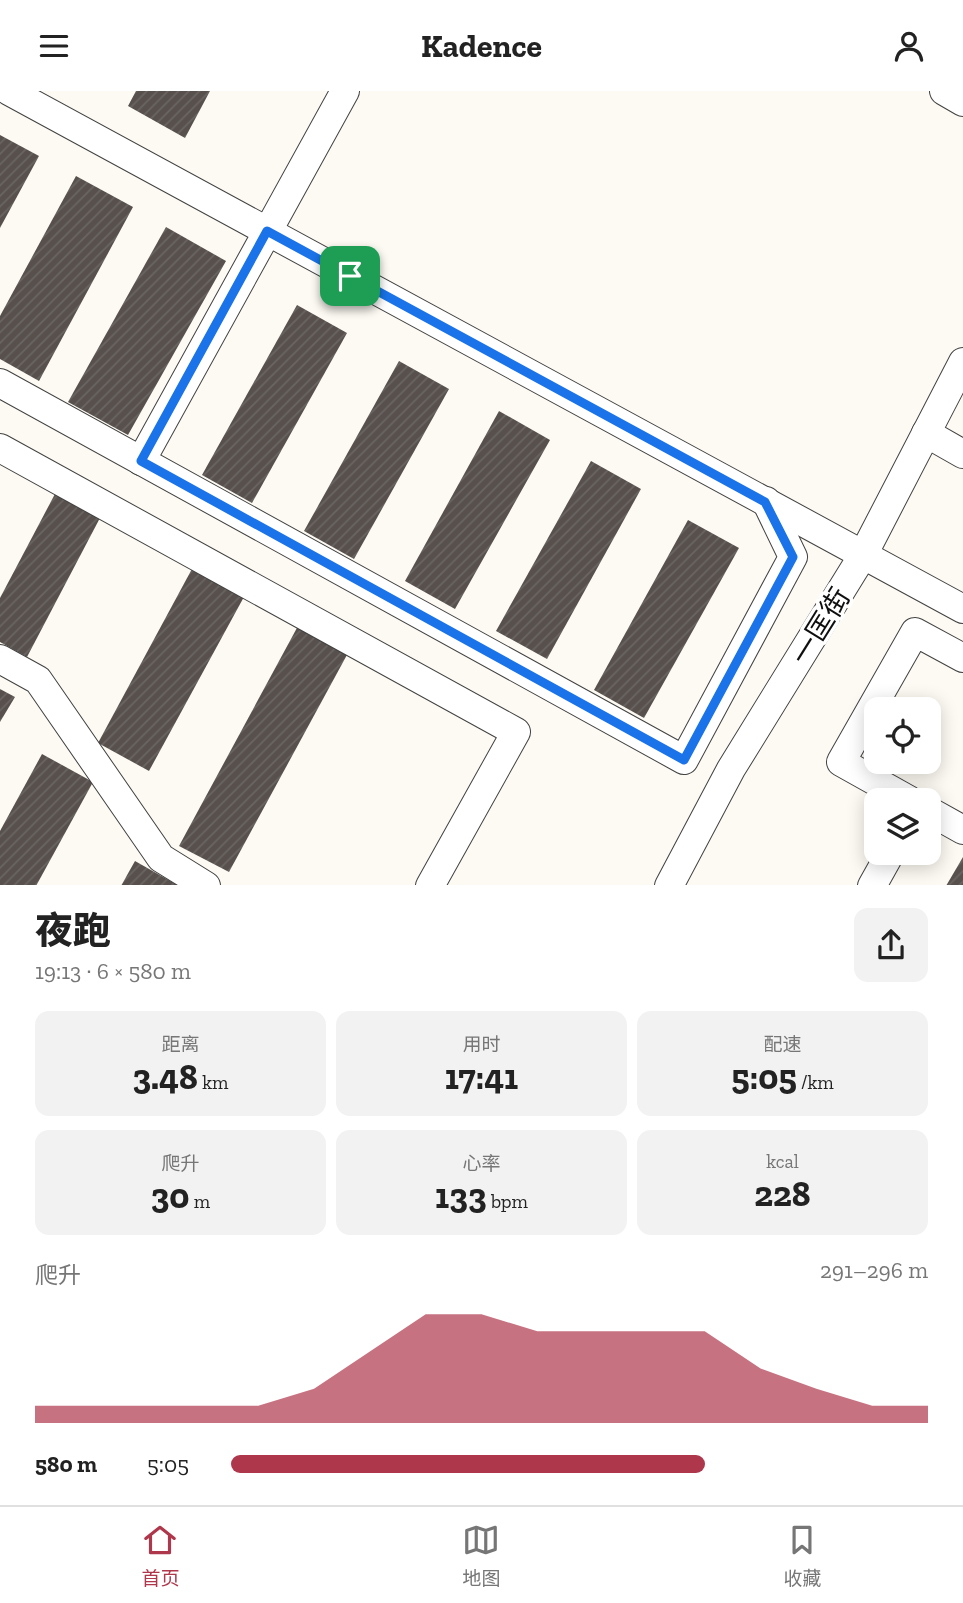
<!DOCTYPE html>
<html lang="zh">
<head>
<meta charset="utf-8">
<style>
  :root { --surface:#fff; --page:#f2f2f2; --text:#222; --muted:#767676; --line:#e0e0e0; --accent:#af374c }
  body { margin:0; font-family:"Zilla Slab","Noto Sans SC",serif; background:var(--page); color:var(--text); height:100vh; display:flex; flex-direction:column; font-size:26px; white-space:nowrap }
  * { box-sizing:border-box; margin:0 }
  p { font-size:23px; color:var(--muted) }
  .icon { flex:none; width:38px; height:38px; fill:none; stroke:currentColor; stroke-width:2; stroke-linecap:round; stroke-linejoin:round }
  .map { position:relative; height:794px; overflow:hidden }
  .drawer { display:flex; flex-direction:column; background:var(--surface); flex:1 }
  .drawer>* { flex:none }
  .fabs { position:absolute; left:864px; top:606px; display:grid; gap:14px }
  .fabs a { display:grid; place-items:center; width:77px; height:77px; border-radius:14px; background:var(--surface); box-shadow:0 4px 18px #0003; font-size:35px }
  .pin { position:absolute; display:grid; place-items:center; width:60px; height:60px; color:#fff; margin:-30px; border-radius:14px; box-shadow:0 4px 10px #0006 }
  .round { display:grid; place-items:center; flex:none; width:74px; height:74px; border-radius:14px; background:var(--page) }
  .headline { display:flex; align-items:center; justify-content:space-between; height:119px; padding:0 35px }
  h1 { font-size:38px; font-weight:800; line-height:52px }
  .stats { display:grid; grid-template-columns:repeat(3,1fr); gap:10px; height:119px; padding:7px 35px }
  .stats div { display:grid; align-content:center; border-radius:14px; background:var(--page); text-align:center }
  .stats b { font-size:35px; font-weight:800 }
  .stats small { font-size:19px; font-weight:400 }
  .stats p { font-size:19px }
  .chart { height:196px; padding:14px 35px }
  .chart p { display:flex; justify-content:space-between }
  .chart svg { width:100%; height:126px; margin-top:7px; fill:var(--accent); opacity:.7 }
  ul { padding:0 35px; list-style:none; font-size:23px }
  li { display:grid; grid-template-columns:112px 84px 1fr; align-items:center; height:52px }
  li i { height:18px; border-radius:9px; background:var(--accent) }
  header { display:flex; justify-content:space-between; align-items:center; height:91px; padding:0 35px; background:var(--surface); font-size:32px; font-weight:800 }
  .tabs { display:flex; justify-content:space-around; align-items:center; height:98px; border-top:2px solid var(--line); background:var(--surface); font-size:19px; color:var(--muted) }
  .tabs a { display:grid; justify-items:center; gap:4px }
  .tabs .selected { color:var(--accent) }
  .map>svg:first-child { display:block }
  .building { fill:url(#building-hatch) }
  .lines { fill:none; stroke-linecap:round; stroke-linejoin:round }
  .minor-casing { stroke:#424242; stroke-width:30 }
  .minor { stroke:#fff; stroke-width:28 }
  .route-casing { stroke:#fff; stroke-width:14 }
  .route { stroke:#1a73e8; stroke-width:9 }
  .labels { text-anchor:middle; stroke-width:7; stroke-linejoin:round; paint-order:stroke }
  .street-label { font-size:28px; fill:#0f0f0f; stroke:#fff }
</style>
</head>
<body>
<header><svg class="icon" aria-label="menu" viewBox="0 0 24 24"><path d="M4 6h16M4 12h16M4 18h16"/></svg>Kadence<svg class="icon" aria-label="person" viewBox="0 0 24 24"><circle cx="12" cy="8" r="4"/><path d="M4 21q1-7 8-7t8 7"/></svg></header>
<div class="map">
<svg width="963" height="795" viewBox="0 0 963 795">
  <defs>
    <pattern id="building-hatch" width="6" height="6" patternUnits="userSpaceOnUse" patternTransform="scale(1.75)"><rect width="6" height="6" fill="#57504d"/><path d="M-1 1l2-2M0 6l6-6M5 7l2-2" fill="none" stroke="#6a6562"/></pattern>
  </defs>
  <rect width="100%" height="100%" fill="#fdfaf3"/>
  <g class="building">
    <path d="M136 0H210L185 47 128 15Z"/>
    <path d="M0 44 39 65 0 137Z"/>
    <path d="M76 85 133 116 39 290 0 268V225Z"/>
    <path d="M166 136 226 170 128 344 68 311Z"/>
    <path d="M297 214 347 242 252 412 202 384Z"/>
    <path d="M399 270 449 298 354 468 304 440Z"/>
    <path d="M499 320 550 349 455 518 405 490Z"/>
    <path d="M591 370 641 398 547 568 496 540Z"/>
    <path d="M56 401 101 425 27 566 0 551V507Z"/>
    <path d="M688 429 739 457 644 627 594 599Z"/>
    <path d="M193 476 245 504 149 680 98 652Z"/>
    <path d="M298 535 348 562 229 781 179 755Z"/>
    <path d="M0 598 15 606 0 631Z"/>
    <path d="M42 663 93 691 36 795H0V740Z"/>
    <path d="M963 766V795H946Z"/>
    <path d="M135 770 179 795H121Z"/>
  </g>
  <g class="lines">
    <g class="minor-casing">
      <g id="minor">
        <path d="M9 0 963 518"/>
        <path d="M944 0 963 11"/>
        <path d="M0 292 684 669 793 466 766 410"/>
        <path d="M926 342 963 363"/>
        <path d="M0 357 516 641 430 795"/>
        <path d="M141 370 345 0"/>
        <path d="M0 568 38 589 161 767 206 795"/>
        <path d="M909 709 841 671 915 541 963 567"/>
        <path d="M929 720 963 739"/>
        <path d="M669 795 731 678 863 464 963 271"/>
        <path d="M872 795 891 761"/>
      </g>
    </g>
    <use href="#minor" class="minor"/>
  </g>
  <g class="lines">
    <g class="route-casing">
      <path id="route" d="M267 140 765 411 793 466 684 669 141 370Z"/>
    </g>
    <use href="#route" class="route"/>
  </g>
  <g class="labels">
    <g class="street-label">
      <text transform="translate(820 535) rotate(-58)" y="10">一匡街</text>
    </g>
  </g>
</svg>
<div class="fabs">
<a><svg class="icon" aria-label="locate" viewBox="0 0 24 24"><circle cx="12" cy="12" r="6"/><path d="M12 2v4M12 18v4M2 12h4M18 12h4"/></svg></a>
<a><svg class="icon" aria-label="layers" viewBox="0 0 24 24"><path d="M12 4l9 5-9 5-9-5zM3 14l9 5 9-5"/></svg></a>
</div>
<div class="pin" style="left:350px;top:185px;background:#1e9e55"><svg class="icon" aria-label="arrive" viewBox="0 0 24 24"><path d="M6 21V4h12l-3 4 3 4H6"/></svg></div>
</div>
<section class="drawer">
<div class="headline"><div><h1>夜跑</h1><p>19:13 · 6 × 580 m</p></div><a class="round"><svg class="icon" aria-label="share" viewBox="0 0 24 24"><path d="M12 15V3M7 8l5-5 5 5M5 13v7h14v-7"/></svg></a></div>
<div class="stats">
<div><p>距离</p><b>3.48<small> km</small></b></div>
<div><p>用时</p><b>17:41</b></div>
<div><p>配速</p><b>5:05<small> /km</small></b></div>
</div>
<div class="stats">
<div><p>爬升</p><b>30<small> m</small></b></div>
<div><p>心率</p><b>133<small> bpm</small></b></div>
<div><p>kcal</p><b>228</b></div>
</div>
<div class="chart"><p><span>爬升</span>291–296 m</p>
<svg viewBox="0 0 160 44" preserveAspectRatio="none"><path d="M0 44V38L10 38L20 38L30 38L40 38L50 32L60 19L70 6L80 6L90 12L100 12L110 12L120 12L130 25L140 32L150 38L160 38V44z"/></svg>
</div>
<ul>
<li><b>580 m</b>5:05<i style="width:68%"></i></li>
</ul>
</section>
<nav class="tabs">
<a class="selected"><svg class="icon" aria-label="home" viewBox="0 0 24 24"><path d="M3 11l9-7 9 7M6 9v11h12V9"/></svg>首页</a>
<a><svg class="icon" aria-label="map" viewBox="0 0 24 24"><path d="M3 6l6-2 6 2 6-2v14l-6 2-6-2-6 2zM9 4v14M15 6v14"/></svg>地图</a>
<a><svg class="icon" aria-label="saved" viewBox="0 0 24 24"><path d="M7 4h10v16l-5-4-5 4z"/></svg>收藏</a>
</nav>
</body>
</html>
